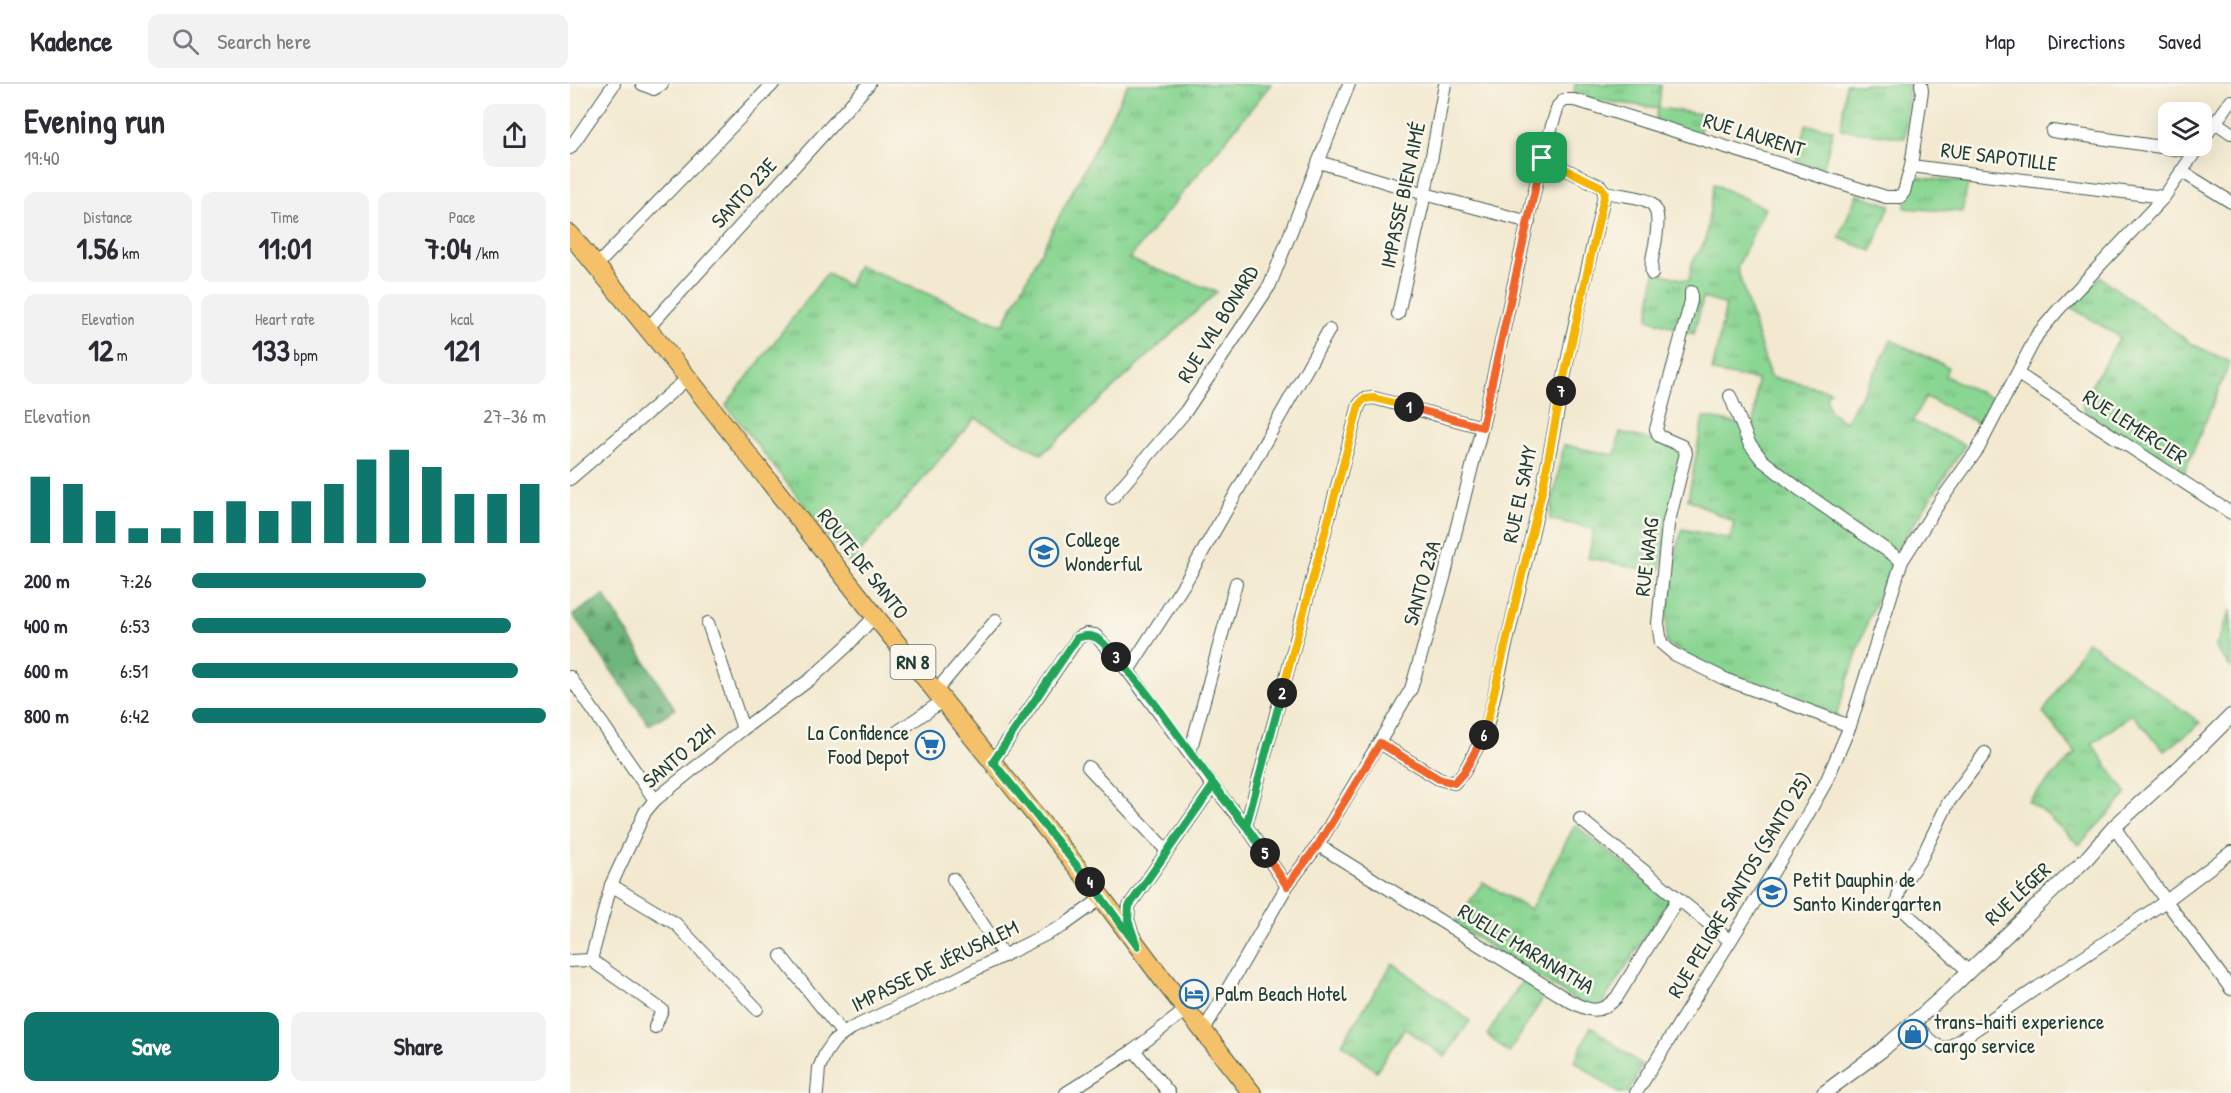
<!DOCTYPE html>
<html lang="en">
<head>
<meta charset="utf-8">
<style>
  :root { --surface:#fff; --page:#f2f2f3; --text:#2b2b33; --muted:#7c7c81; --line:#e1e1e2; --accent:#0f766e }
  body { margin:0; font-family:"Patrick Hand",sans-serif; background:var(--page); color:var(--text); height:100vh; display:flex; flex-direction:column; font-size:22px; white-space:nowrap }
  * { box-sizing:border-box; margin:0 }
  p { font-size:20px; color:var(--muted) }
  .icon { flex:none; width:33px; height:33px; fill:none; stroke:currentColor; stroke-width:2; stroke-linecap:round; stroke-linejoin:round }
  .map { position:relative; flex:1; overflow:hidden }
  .sheet { display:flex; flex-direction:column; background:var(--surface); width:570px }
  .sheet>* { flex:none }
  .fabs { position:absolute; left:1588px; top:18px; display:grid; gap:12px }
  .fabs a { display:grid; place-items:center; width:54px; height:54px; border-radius:12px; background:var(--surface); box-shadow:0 6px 24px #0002; font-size:30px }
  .pin { position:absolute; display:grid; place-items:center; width:51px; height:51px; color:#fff; margin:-26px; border-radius:12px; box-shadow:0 3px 9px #0006 }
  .km { position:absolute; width:30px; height:30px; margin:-15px; border-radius:50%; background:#222; color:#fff; font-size:16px; line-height:30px; text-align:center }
  .round { display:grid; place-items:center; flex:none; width:63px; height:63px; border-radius:12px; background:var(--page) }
  .overview { display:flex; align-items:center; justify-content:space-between; height:102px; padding:0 24px }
  h1 { font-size:33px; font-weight:700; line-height:45px }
  .figures { display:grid; grid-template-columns:repeat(3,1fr); gap:9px; height:102px; padding:6px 24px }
  .figures div { display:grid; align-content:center; border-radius:12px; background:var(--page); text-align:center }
  .figures b { font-size:30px; font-weight:700 }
  .figures small { font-size:16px; font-weight:400 }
  .figures p { font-size:16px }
  .chart { height:168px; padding:12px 24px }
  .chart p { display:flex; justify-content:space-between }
  .chart svg { width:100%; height:108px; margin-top:6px; stroke:var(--accent); stroke-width:6 }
  .primary-button { display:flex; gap:12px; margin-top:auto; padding:12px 24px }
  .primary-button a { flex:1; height:69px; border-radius:12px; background:var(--accent); color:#fff; font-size:24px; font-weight:700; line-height:69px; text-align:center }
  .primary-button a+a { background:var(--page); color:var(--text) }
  ul { padding:0 24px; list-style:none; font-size:20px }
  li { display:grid; grid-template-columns:96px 72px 1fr; align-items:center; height:45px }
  li i { height:15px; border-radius:8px; background:var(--accent) }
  header { display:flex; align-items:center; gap:36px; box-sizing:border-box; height:84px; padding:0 30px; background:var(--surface); border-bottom:2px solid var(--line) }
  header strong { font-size:28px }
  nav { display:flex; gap:33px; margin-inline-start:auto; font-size:21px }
  .search { width:420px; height:54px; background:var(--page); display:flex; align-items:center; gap:15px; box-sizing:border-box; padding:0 21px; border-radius:12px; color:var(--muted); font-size:22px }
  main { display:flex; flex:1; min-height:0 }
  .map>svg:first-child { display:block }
  .grass { fill:url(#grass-tufts); stroke:#548963; stroke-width:1.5 }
  .forest { fill:url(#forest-firs); stroke:#467a58; stroke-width:1.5 }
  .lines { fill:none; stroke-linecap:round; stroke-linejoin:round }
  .minor-casing { stroke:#3f574b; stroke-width:14 }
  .tertiary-casing { stroke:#3f574b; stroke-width:16 }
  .primary-casing { stroke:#3f574b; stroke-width:20 }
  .minor { stroke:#fff; stroke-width:12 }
  .tertiary { stroke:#fff; stroke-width:14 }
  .primary { stroke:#f4c16b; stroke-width:18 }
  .split-1-casing { stroke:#fff; stroke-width:12 }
  .split-2-casing { stroke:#fff; stroke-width:12 }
  .split-3-casing { stroke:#fff; stroke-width:12 }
  .split-4-casing { stroke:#fff; stroke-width:12 }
  .split-5-casing { stroke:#fff; stroke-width:12 }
  .split-6-casing { stroke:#fff; stroke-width:12 }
  .split-7-casing { stroke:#fff; stroke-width:12 }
  .split-8-casing { stroke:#fff; stroke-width:12 }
  .split-1 { stroke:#f0652b; stroke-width:8 }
  .split-2 { stroke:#f5b400; stroke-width:8 }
  .split-3 { stroke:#22a559; stroke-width:8 }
  .split-4 { stroke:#22a559; stroke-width:8 }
  .split-5 { stroke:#22a559; stroke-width:8 }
  .split-6 { stroke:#f0652b; stroke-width:8 }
  .split-7 { stroke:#f5b400; stroke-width:8 }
  .split-8 { stroke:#f5b400; stroke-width:8 }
  .labels { text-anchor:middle; stroke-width:5; stroke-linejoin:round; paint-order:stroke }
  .shield { fill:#fbf7ec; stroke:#61756b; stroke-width:1.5 }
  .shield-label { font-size:20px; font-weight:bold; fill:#1f3d34 }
  .street-label { font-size:21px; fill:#1f3d34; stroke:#fbf7ec }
  .poi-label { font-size:21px; fill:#1f3d34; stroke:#fbf7ec; text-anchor:start }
</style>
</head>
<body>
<header>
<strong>Kadence</strong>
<div class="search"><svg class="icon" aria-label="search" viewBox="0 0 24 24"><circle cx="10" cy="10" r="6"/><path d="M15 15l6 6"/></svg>Search here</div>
<nav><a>Map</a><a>Directions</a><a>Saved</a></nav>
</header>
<main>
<section class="sheet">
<div class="overview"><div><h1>Evening run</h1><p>19:40</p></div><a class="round"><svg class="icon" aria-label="share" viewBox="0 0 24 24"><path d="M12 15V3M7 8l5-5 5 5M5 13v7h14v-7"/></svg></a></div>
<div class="figures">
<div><p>Distance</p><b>1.56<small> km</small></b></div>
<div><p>Time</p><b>11:01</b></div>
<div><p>Pace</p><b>7:04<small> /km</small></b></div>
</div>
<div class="figures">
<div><p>Elevation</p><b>12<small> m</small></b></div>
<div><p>Heart rate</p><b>133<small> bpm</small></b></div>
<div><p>kcal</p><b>121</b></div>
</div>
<div class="chart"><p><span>Elevation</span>27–36 m</p>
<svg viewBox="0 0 160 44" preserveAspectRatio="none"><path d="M5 44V17M15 44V20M25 44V31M35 44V38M45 44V38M55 44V31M65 44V27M75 44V31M85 44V27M95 44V20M105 44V10M115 44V6M125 44V13M135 44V24M145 44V24M155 44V20"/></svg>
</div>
<ul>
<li><b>200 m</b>7:26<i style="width:66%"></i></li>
<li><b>400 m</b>6:53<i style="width:90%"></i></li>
<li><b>600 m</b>6:51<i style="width:92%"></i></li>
<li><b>800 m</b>6:42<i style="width:100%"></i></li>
</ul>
<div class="primary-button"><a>Save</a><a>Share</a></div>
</section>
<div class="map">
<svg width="1661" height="1009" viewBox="0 0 1661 1009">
  <defs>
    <pattern id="grass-tufts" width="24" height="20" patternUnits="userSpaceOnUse" patternTransform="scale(1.5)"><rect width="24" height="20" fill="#89d592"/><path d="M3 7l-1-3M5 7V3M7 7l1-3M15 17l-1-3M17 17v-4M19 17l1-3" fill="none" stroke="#6fae78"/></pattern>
    <pattern id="forest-firs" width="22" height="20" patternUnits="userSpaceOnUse" patternTransform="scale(1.5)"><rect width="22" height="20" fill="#6eb67c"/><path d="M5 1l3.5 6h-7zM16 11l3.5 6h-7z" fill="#5a9566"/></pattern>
  </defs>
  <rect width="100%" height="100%" fill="#fbf7ec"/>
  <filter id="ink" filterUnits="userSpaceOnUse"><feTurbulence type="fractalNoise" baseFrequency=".0167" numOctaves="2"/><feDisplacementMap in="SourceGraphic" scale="12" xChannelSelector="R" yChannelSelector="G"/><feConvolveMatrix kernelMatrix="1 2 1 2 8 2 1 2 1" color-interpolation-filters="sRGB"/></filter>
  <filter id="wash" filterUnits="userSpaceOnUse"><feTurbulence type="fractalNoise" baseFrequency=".008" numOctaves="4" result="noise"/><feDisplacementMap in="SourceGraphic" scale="24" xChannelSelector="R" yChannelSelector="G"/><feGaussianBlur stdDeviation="1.35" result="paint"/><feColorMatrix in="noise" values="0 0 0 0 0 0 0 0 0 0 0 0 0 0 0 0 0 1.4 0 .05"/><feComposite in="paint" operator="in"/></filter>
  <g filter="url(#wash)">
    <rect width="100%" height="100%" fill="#f3e9d0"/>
    <g class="grass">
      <path d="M558 0H701L559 175 647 208 472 370 405 334 280 480 156 321 257 189 278 202 288 181 433 241Z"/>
      <path d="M1005 0H1091L1089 24 1131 30 1130 52 1084 42 1088 24 1004 13Z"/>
      <path d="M1276 0H1339L1335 54 1271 45Z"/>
      <path d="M1236 41 1263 45 1253 86 1227 78Z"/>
      <path d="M1338 92 1398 99 1392 128 1335 124Z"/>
      <path d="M1144 100 1195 124 1167 184 1200 293 1261 307 1256 311 1259 326 1275 338 1308 283 1321 256 1378 283 1375 292 1426 316 1410 340 1356 313 1342 337 1395 361 1334 455 1298 536 1266 632 1140 585 1096 559 1098 503 1112 445 1160 455 1164 438 1118 415 1133 333 1184 342 1187 296 1142 288 1156 221 1133 214 1124 250 1078 235 1085 188 1119 197 1122 179 1135 158Z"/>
      <path d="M1287 110 1320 121 1302 167 1269 154Z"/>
      <path d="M1530 193 1622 260 1660 278 1612 394 1513 325V316L1550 253 1501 223Z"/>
      <path d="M1050 348 1114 365 1090 488 1018 474 1024 445 979 435 994 361 1045 371Z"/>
      <path d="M1661 526V584L1645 564Z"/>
      <path d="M1517 557 1631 639 1595 667 1562 630 1522 660 1557 710 1509 761 1476 730 1458 717 1506 669 1473 629Z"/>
      <path d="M1005 741 1099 816 1026 929 884 840 913 798 960 826Z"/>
      <path d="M823 879 900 937 875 973 835 944 806 987 772 959Z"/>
      <path d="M952 897 975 911 939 969 917 951Z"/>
      <path d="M1021 942 1072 982 1058 1009H1048L1005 977Z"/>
    </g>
    <path class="forest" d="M34 511 105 625 79 641 3 531Z"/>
  </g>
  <g filter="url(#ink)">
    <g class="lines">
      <g class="minor-casing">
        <g id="minor">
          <path d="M72 0 84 5 92 0"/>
          <path d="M1351 0 1352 7 1341 82 1594 113"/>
          <path d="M1645 38 1661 49"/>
          <path d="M1482 47 1625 68"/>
          <path d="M1632 57 1661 17"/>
          <path d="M0 64 44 0"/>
          <path d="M749 78 855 110 959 138"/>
          <path d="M1611 87 1661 118"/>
          <path d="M1035 108C1079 117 1094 109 1085 161 1083 170 1080 180 1082 190"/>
          <path d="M27 181 203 0"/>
          <path d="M1121 208V217L1086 345 1089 352 1112 362 1116 369 1098 441 1088 539 1091 559 1104 570 1157 596 1280 642"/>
          <path d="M828 230 855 110 875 0"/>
          <path d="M78 244 299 0"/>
          <path d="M1448 290 1661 429"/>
          <path d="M1160 312 1179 359 1192 376 1229 405 1332 477"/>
          <path d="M0 395 118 294"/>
          <path d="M542 414 616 327 700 201 779 0"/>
          <path d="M138 539 173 645"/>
          <path d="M558 587 616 497 759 246"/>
          <path d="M0 593 85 716"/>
          <path d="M366 607 426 536"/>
          <path d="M327 648 374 616"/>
          <path d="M810 659 869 695 884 699 894 688 916 647 973 403 1002 253 1035 108 1030 102 972 74"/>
          <path d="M620 668 666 499"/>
          <path d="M423 678 508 554 516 550 525 551 558 587 643 702 676 742 717 802"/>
          <path d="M518 683 597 767"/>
          <path d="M1010 735 1159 856"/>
          <path d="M676 742 789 321 794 315 804 314 912 343"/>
          <path d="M1544 743 1596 817 1661 905"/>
          <path d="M748 761 998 916C1018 927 1030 932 1047 913L1107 816"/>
          <path d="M383 795 434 872"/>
          <path d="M41 801 106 840 187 925"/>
          <path d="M562 848 558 836 559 822 643 702"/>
          <path d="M211 872 273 950"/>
          <path d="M21 876 92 926 85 943"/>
          <path d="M0 877 21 876 41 801 75 728 85 716 173 645 242 594 277 562 305 532"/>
          <path d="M1398 887 1331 824 1327 817 1330 804 1352 773 1378 719 1415 669"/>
          <path d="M1344 937C1354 949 1362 964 1378 964L1596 817 1661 768"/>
          <path d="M634 946 717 802 748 761 841 605 874 494 912 343 972 74 988 22 994 16H1004L1015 19 1316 113H1330L1334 108 1341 82"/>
          <path d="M564 966 599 1009"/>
          <path d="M247 1009 249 984 255 970 264 957 282 944 368 904 493 842 532 814"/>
          <path d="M496 1009 564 966 617 925"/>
          <path d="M1066 1009 1226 751 1256 698 1280 642 1332 477 1371 416 1408 365 1467 251 1488 226 1594 113 1629 62"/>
        </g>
      </g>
      <g class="tertiary-casing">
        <path id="tertiary" d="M1254 1009 1312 966 1370 915 1517 774 1544 743 1611 682 1661 632"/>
      </g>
      <g class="primary-casing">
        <path id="primary" d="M0 150 118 294 305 532 532 814 593 896 682 1009"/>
      </g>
      <use href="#minor" class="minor"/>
      <use href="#tertiary" class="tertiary"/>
      <use href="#primary" class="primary"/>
    </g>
  </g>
  <g class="lines" filter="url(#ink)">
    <g class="split-1-casing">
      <path id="split-1" d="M839 323 912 343 972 74"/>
    </g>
    <g class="split-2-casing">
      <path id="split-2" d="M712 609 789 321 794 315 804 314 839 323"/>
    </g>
    <g class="split-3-casing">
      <path id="split-3" d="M546 573C594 625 631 688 676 742L712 609"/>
    </g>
    <g class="split-4-casing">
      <path id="split-4" d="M520 798 423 678 507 554C526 546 534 560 546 573"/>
    </g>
    <g class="split-5-casing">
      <path id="split-5" d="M520 798 567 862 558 836 559 822 643 702 676 742 695 769"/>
    </g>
    <g class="split-6-casing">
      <path id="split-6" d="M695 769 717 802 748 761 810 659 869 695 884 699 894 688 914 651"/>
    </g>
    <g class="split-7-casing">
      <path id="split-7" d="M914 651 973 403 991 307"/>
    </g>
    <g class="split-8-casing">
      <path id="split-8" d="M972 74 1030 102 1035 108 991 307"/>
    </g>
    <use href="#split-1" class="split-1"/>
    <use href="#split-2" class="split-2"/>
    <use href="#split-3" class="split-3"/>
    <use href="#split-4" class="split-4"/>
    <use href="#split-5" class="split-5"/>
    <use href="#split-6" class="split-6"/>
    <use href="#split-7" class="split-7"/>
    <use href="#split-8" class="split-8"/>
  </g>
  <defs>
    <g id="school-ring" transform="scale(1.5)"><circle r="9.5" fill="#fbf7ec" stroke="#1f6fb2" stroke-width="1.5"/><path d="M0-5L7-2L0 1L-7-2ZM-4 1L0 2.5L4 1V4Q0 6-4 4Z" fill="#1f6fb2"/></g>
    <g id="supermarket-ring" transform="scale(1.5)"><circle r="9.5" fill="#fbf7ec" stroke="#1f6fb2" stroke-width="1.5"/><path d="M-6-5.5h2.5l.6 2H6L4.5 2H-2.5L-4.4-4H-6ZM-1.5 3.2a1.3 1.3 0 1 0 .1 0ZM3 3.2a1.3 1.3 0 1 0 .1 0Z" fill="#1f6fb2"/></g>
    <g id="hotel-ring" transform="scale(1.5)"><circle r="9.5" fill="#fbf7ec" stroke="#1f6fb2" stroke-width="1.5"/><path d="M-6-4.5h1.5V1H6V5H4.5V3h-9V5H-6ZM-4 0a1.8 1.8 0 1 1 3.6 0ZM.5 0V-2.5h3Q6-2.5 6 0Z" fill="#1f6fb2"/></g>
    <g id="shop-ring" transform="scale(1.5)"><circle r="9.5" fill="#fbf7ec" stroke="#1f6fb2" stroke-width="1.5"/><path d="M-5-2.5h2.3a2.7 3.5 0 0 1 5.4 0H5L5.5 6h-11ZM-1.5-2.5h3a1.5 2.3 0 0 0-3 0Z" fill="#1f6fb2"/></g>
  </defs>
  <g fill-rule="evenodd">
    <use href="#school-ring" x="474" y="468"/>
    <use href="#supermarket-ring" x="360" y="661"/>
    <use href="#school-ring" x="1202" y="808"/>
    <use href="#hotel-ring" x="624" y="910"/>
    <use href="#shop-ring" x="1343" y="950"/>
  </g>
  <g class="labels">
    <rect class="shield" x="320.5" y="561" width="45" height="34" rx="4.5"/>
    <g class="shield-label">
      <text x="343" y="585">RN 8</text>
    </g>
    <g class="street-label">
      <text transform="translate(1184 51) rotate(17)" y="7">RUE LAURENT</text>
      <text transform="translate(1429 73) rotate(7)" y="7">RUE SAPOTILLE</text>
      <text transform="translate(174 109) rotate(-48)" y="7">SANTO 23E</text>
      <text transform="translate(833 111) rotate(-78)" y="7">IMPASSE BIEN AIMÉ</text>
      <text transform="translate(648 240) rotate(-58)" y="7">RUE VAL BONARD</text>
      <text transform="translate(1565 343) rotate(33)" y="7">RUE LEMERCIER</text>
      <text transform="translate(950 410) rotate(-78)" y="7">RUE EL SAMY</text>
      <text transform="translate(1077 473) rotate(-83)" y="7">RUE WAAG</text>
      <text transform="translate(293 480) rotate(52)" y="7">ROUTE DE SANTO</text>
      <text transform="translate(852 499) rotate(-74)" y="7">SANTO 23A</text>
      <text transform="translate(109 672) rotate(-40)" y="7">SANTO 22H</text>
      <text transform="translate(1170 801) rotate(-59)" y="7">RUE PELIGRE SANTOS (SANTO 25)</text>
      <text transform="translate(1448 810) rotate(-43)" y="7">RUE LÉGER</text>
      <text transform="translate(956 865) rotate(31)" y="7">RUELLE MARANATHA</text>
      <text transform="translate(365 882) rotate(-26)" y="7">IMPASSE DE JÉRUSALEM</text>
    </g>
    <g class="poi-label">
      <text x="495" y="463">College<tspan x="495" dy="24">Wonderful</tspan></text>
      <text x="339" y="656" text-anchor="end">La Confidence<tspan x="339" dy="24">Food Depot</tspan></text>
      <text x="1223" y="803">Petit Dauphin de<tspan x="1223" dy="24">Santo Kindergarten</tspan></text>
      <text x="645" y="917">Palm Beach Hotel</text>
      <text x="1364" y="945">trans-haiti experience<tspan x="1364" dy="24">cargo service</tspan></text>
    </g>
  </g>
</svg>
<div class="fabs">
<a><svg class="icon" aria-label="layers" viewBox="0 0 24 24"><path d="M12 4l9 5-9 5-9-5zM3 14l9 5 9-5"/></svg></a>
</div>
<div class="pin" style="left:972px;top:74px;background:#1e9e55"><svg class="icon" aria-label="arrive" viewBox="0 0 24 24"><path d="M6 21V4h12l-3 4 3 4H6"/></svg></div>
<b class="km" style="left:839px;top:323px">1</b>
<b class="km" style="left:712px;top:609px">2</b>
<b class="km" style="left:546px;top:573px">3</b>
<b class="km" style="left:520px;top:798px">4</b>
<b class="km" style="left:695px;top:769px">5</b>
<b class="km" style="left:914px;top:651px">6</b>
<b class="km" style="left:991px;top:307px">7</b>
</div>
</main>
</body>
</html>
